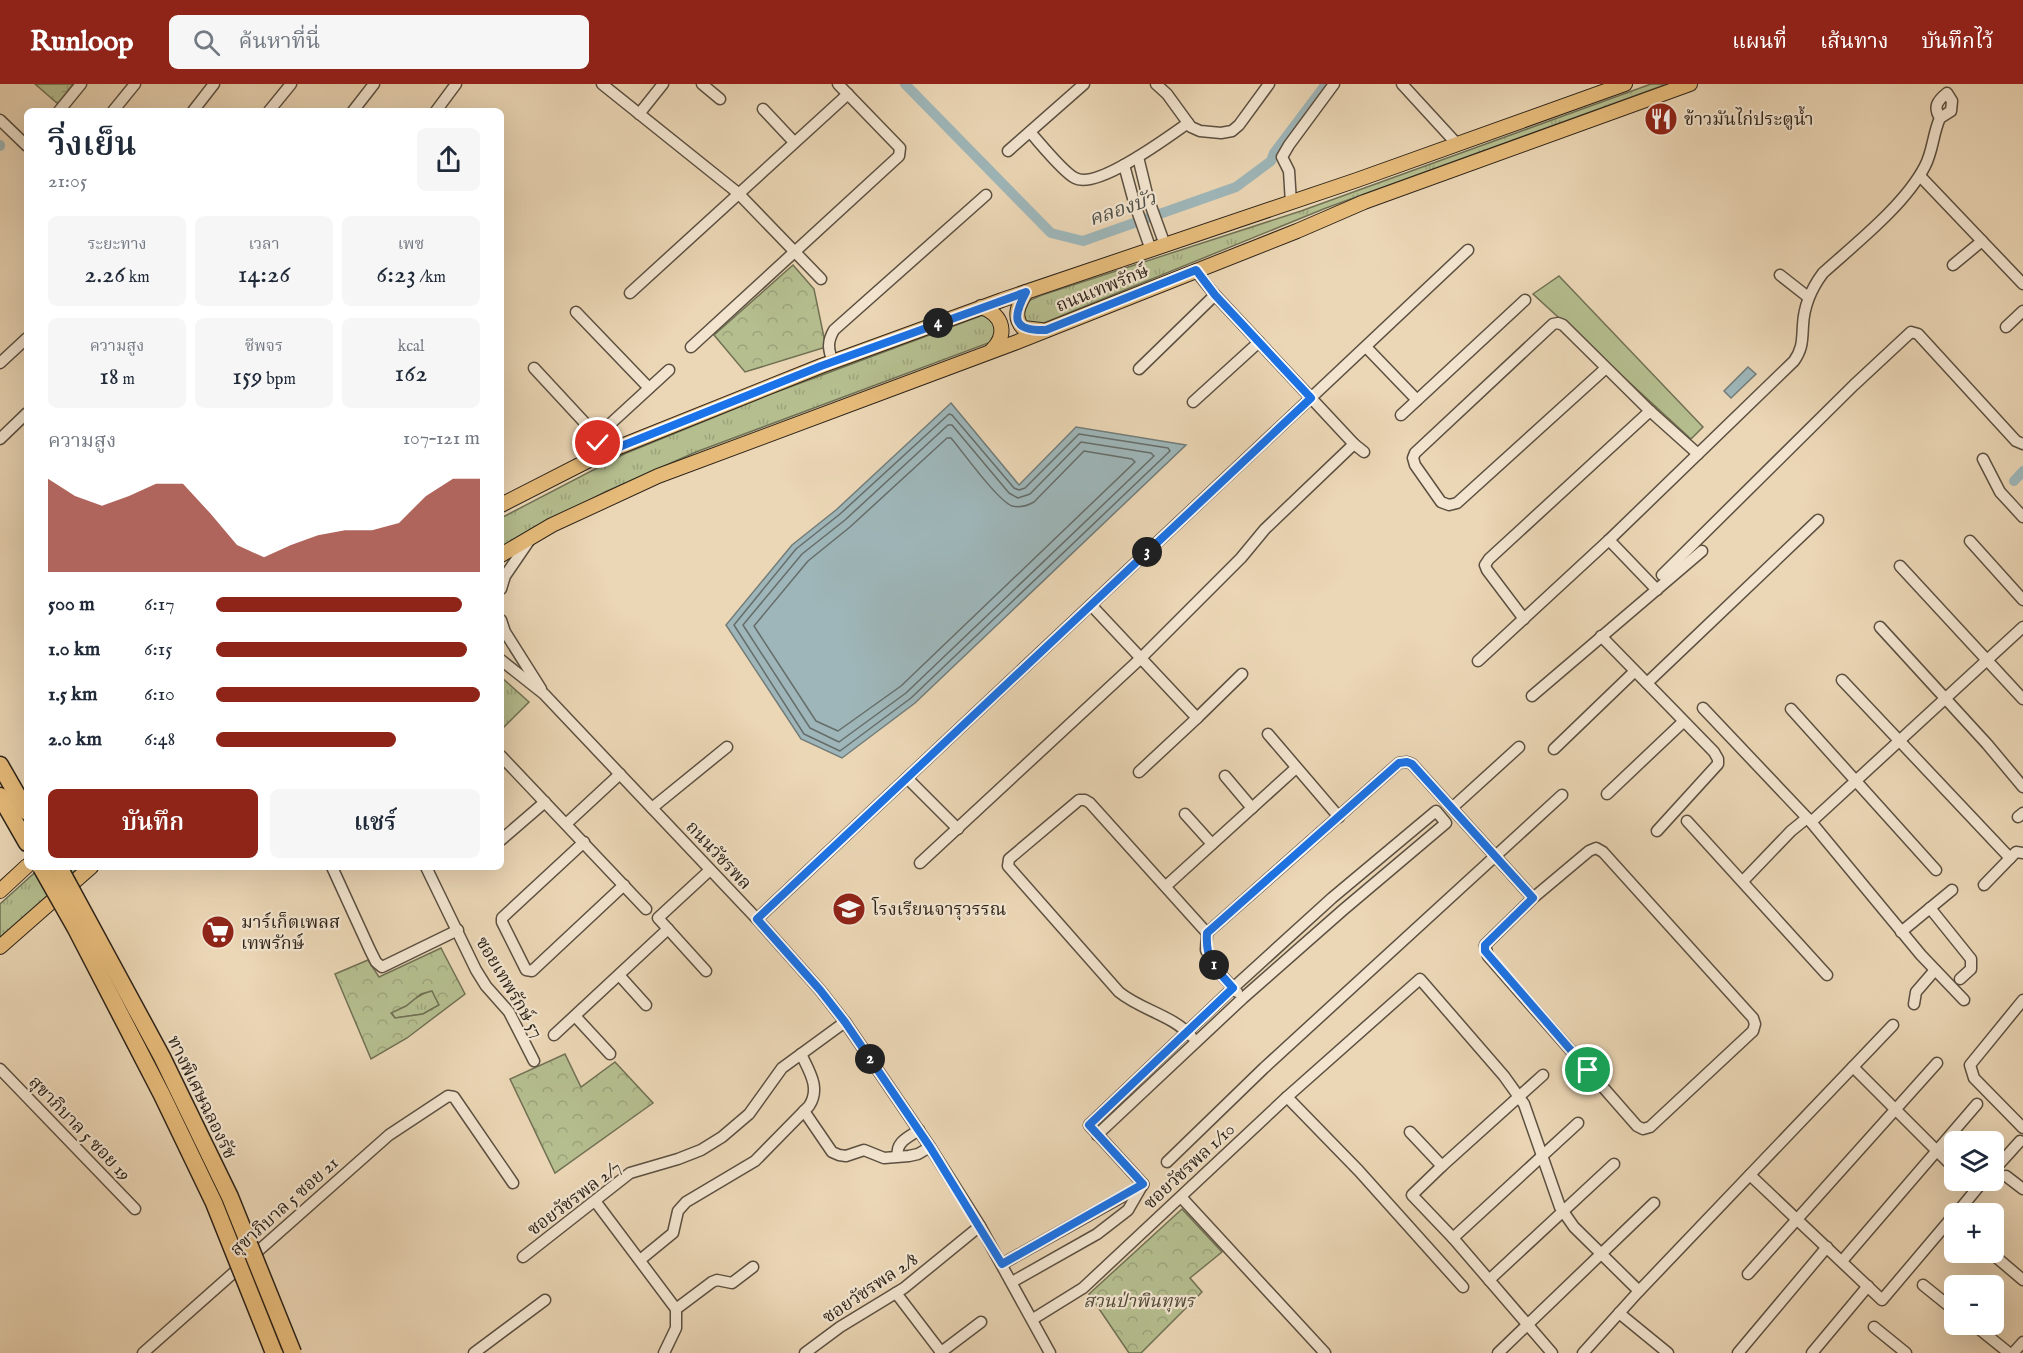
<!DOCTYPE html>
<html lang="th">
<head>
<meta charset="utf-8">
<style>
  :root { --surface:#fff; --page:#f6f6f7; --text:#1f2937; --muted:#747a83; --accent:#8f2418 }
  body { margin:0; font-family:"IM FELL English","Noto Serif Thai",serif; background:var(--page); color:var(--text); height:100vh; display:flex; flex-direction:column; font-size:22px; white-space:nowrap }
  * { box-sizing:border-box; margin:0 }
  p { font-size:20px; color:var(--muted) }
  .icon { flex:none; width:33px; height:33px; fill:none; stroke:currentColor; stroke-width:2; stroke-linecap:round; stroke-linejoin:round }
  .map { position:relative; flex:1; overflow:hidden }
  .drawer { position:absolute; left:24px; top:24px; width:480px; height:762px; display:flex; flex-direction:column; background:var(--surface); border-radius:9px; box-shadow:0 6px 24px #0002 }
  .drawer>* { flex:none }
  .buttons { position:absolute; left:1944px; top:1047px; display:grid; gap:12px }
  .buttons a { display:grid; place-items:center; width:60px; height:60px; border-radius:9px; background:var(--surface); box-shadow:0 6px 24px #0002; font-size:30px }
  .pin { position:absolute; display:grid; place-items:center; width:51px; height:51px; color:#fff; margin:-26px; border:3px solid #fff; border-radius:50%; box-shadow:0 2px 6px #0007 }
  .km { position:absolute; width:30px; height:30px; margin:-15px; border-radius:50%; background:#222; color:#fff; font-size:16px; line-height:30px; text-align:center }
  .round { display:grid; place-items:center; flex:none; width:63px; height:63px; border-radius:9px; background:var(--page) }
  .headline { display:flex; align-items:center; justify-content:space-between; height:102px; padding:0 24px }
  h1 { font-size:33px; font-weight:600; line-height:45px }
  .metrics { display:grid; grid-template-columns:repeat(3,1fr); gap:9px; height:102px; padding:6px 24px }
  .metrics div { display:grid; align-content:center; border-radius:9px; background:var(--page); text-align:center }
  .metrics b { font-size:26px; font-weight:600 }
  .metrics small { font-size:16px; font-weight:400 }
  .metrics p { font-size:16px }
  .chart { height:168px; padding:12px 24px }
  .chart p { display:flex; justify-content:space-between }
  .chart svg { width:100%; height:108px; margin-top:6px; fill:var(--accent); opacity:.7 }
  .cta { display:flex; gap:12px; margin-top:auto; padding:12px 24px }
  .cta a { flex:1; height:69px; border-radius:9px; background:var(--accent); color:#fff; font-size:24px; font-weight:600; line-height:69px; text-align:center }
  .cta a+a { background:var(--page); color:var(--text) }
  ul { padding:0 24px; list-style:none; font-size:20px }
  li { display:grid; grid-template-columns:96px 72px 1fr; align-items:center; height:45px }
  li i { height:15px; border-radius:8px; background:var(--accent) }
  header { display:flex; align-items:center; gap:36px; box-sizing:border-box; height:84px; padding:0 30px; background:var(--accent); color:#fff }
  header strong { font-size:28px }
  nav { display:flex; gap:33px; margin-inline-start:auto; font-size:21px }
  .search { width:420px; height:54px; background:var(--page); display:flex; align-items:center; gap:15px; box-sizing:border-box; padding:0 21px; border-radius:9px; color:var(--muted); font-size:22px }
  .map>svg:first-child { display:block }
  .grass { fill:url(#grass-tufts); stroke:#717154; stroke-width:1.5 }
  .forest { fill:url(#forest-crowns); stroke:#717154; stroke-width:1.5; fill-rule:evenodd }
  .wetland { fill:url(#wetland-marsh); stroke:#717154; stroke-width:1.5 }
  .garden { fill:#b5be8f; stroke:#717154; stroke-width:1.5 }
  .water { fill:#9eb6b9; stroke:#717c79; stroke-width:1.5 }
  .lines { fill:none; stroke-linecap:round; stroke-linejoin:round }
  .shore { stroke:#666d6a; stroke-width:1.5 }
  .canal { stroke:#9eb6b9; stroke-width:10 }
  .minor-casing { stroke:#5c5041; stroke-width:13 }
  .major-casing { stroke:#2d241a; stroke-width:16 }
  .highway-casing { stroke:#2d241a; stroke-width:19 }
  .minor { stroke:#f2e4cf; stroke-width:10 }
  .major { stroke:#e6bb7a; stroke-width:14 }
  .highway { stroke:#e6bb7a; stroke-width:16 }
  .highway-bridge-casing { stroke:#2d241a; stroke-width:19; stroke-linecap:butt }
  .highway-bridge { stroke:#e6bb7a; stroke-width:16 }
  .route-casing { stroke:#fff; stroke-width:12 }
  .route { stroke:#1a73e8; stroke-width:8 }
  .labels { text-anchor:middle; stroke-width:4.5; stroke-linejoin:round; paint-order:stroke }
  .poi-label { font-size:18px; fill:#2d241a; stroke:#f2e4cf; text-anchor:start }
  .street-label { font-size:18px; fill:#2d241a; stroke:#f2e4cf }
  .park-label { font-size:18px; font-style:italic; fill:#4f4a37; stroke:#f2e4cf }
  .water-label { font-size:20px; font-style:italic; fill:#4f504a; stroke:#f2e4cf }
</style>
</head>
<body>
<header>
<strong>Runloop</strong>
<div class="search"><svg class="icon" aria-label="search" viewBox="0 0 24 24"><circle cx="10" cy="10" r="6"/><path d="M15 15l6 6"/></svg>ค้นหาที่นี่</div>
<nav><a>แผนที่</a><a>เส้นทาง</a><a>บันทึกไว้</a></nav>
</header>
<div class="map">
<svg width="2023" height="1269" viewBox="0 0 2023 1269">
  <defs>
    <pattern id="grass-tufts" width="24" height="20" patternUnits="userSpaceOnUse" patternTransform="scale(1.5)"><rect width="24" height="20" fill="#b5be8f"/><path d="M3 7l-1-3M5 7V3M7 7l1-3M15 17l-1-3M17 17v-4M19 17l1-3" fill="none" stroke="#9ca37b"/></pattern>
    <pattern id="forest-crowns" width="20" height="18" patternUnits="userSpaceOnUse" patternTransform="scale(1.5)"><rect width="20" height="18" fill="#b5be8f"/><path d="M2 6a3 3 0 1 1 6 0M12 15a3 3 0 1 1 6 0" fill="none" stroke="#9ca37b"/></pattern>
    <pattern id="wetland-marsh" width="20" height="14" patternUnits="userSpaceOnUse" patternTransform="scale(1.5)"><rect width="20" height="14" fill="#b5be8f"/><path d="M1 5h8M5 5V1M11 12h8M15 12V8" fill="none" stroke="#9ca37b"/></pattern>
  </defs>
  <rect width="100%" height="100%" fill="#ebd6b5"/>
  <filter id="stains"><feTurbulence type="fractalNoise" baseFrequency=".00333" numOctaves="4"/><feColorMatrix values="0 0 0 0 .2 0 0 0 0 .09 0 0 0 0 .02 0 0 0 .5 -.17"/></filter>
  <radialGradient id="worn" r=".72"><stop offset=".6" stop-color="#630" stop-opacity="0"/><stop offset="1" stop-color="#630" stop-opacity=".3"/></radialGradient>
  <g class="grass">
    <path d="M1651 0H1667L1326 124 1039 241 1029 240 1022 232 1028 217 1042 211 1301 127Z"/>
    <path d="M983 231 990 232 998 247 991 258 696 368 605 408 501 463V434L624 370 771 310Z"/>
    <path d="M501 593 529 618 501 646Z"/>
    <path d="M41 783H79L0 855V820Z"/>
    <path d="M432 906 439 921 423 930 395 934 391 928C406 922 417 911 432 906Z"/>
  </g>
  <g class="forest">
    <path d="M793 181 814 205 826 263 745 288 714 251Z"/>
    <path d="M441 864 465 910 407 954 371 975 335 890 368 876 379 893ZM432 907 439 921 423 930 395 934 391 929 406 922 421 910Z"/>
    <path d="M565 970 581 1003 615 978 653 1019 555 1089 510 995Z"/>
    <path d="M1182 1125 1222 1168 1190 1194 1202 1208 1141 1269H1129L1089 1210Z"/>
  </g>
  <path class="wetland" d="M35 0H73L58 20Z"/>
  <path class="garden" d="M1559 192 1703 343 1691 355 1533 210Z"/>
  <g class="water">
    <path d="M1748 283 1756 290 1731 314 1724 307Z"/>
    <path d="M951 319 1019 401 1076 343 1186 361 915 619 842 674 801 655 726 541 792 461 836 426Z"/>
  </g>
  <g class="lines">
    <g class="shore">
      <path d="M949 330 952 331 1014 404 1019 406 1025 404 1079 350 1168 364 1170 367 911 614 840 667 804 650 734 541 796 465 840 430Z"/>
      <path d="M948 341H952L1009 409 1018 414 1030 410 1081 358 1151 369 1154 372 906 609 839 658 810 644 743 541 802 470 845 436Z"/>
      <path d="M947 354H951C963 368 997 416 1012 422 1020 424 1027 422 1034 418L1084 367 1132 375 1135 378 901 602 838 647 816 637 754 542 808 477 850 443Z"/>
    </g>
    <g class="canal">
      <path d="M905 0 1051 149 1083 157 1236 103 1271 77 1274 69 1326 0"/>
      <path d="M0 61V62"/>
      <path d="M2014 397 2023 387"/>
    </g>
    <g class="minor-casing">
      <g id="minor">
        <path d="M602 0 738 109 821 195"/>
        <path d="M702 0 720 15"/>
        <path d="M1156 0 1167 10 1191 43 1200 47 1221 49 1232 47 1239 41 1269 0"/>
        <path d="M1402 0 1457 60"/>
        <path d="M763 25 794 58"/>
        <path d="M59 27 81 0"/>
        <path d="M113 27 135 0"/>
        <path d="M193 27 214 0"/>
        <path d="M269 27 291 0"/>
        <path d="M353 27 374 0"/>
        <path d="M436 27 456 0"/>
        <path d="M639 30 663 0"/>
        <path d="M0 36 27 62"/>
        <path d="M1030 48C1040 59 1063 88 1075 94 1097 106 1168 53 1188 39"/>
        <path d="M1008 67 1084 0"/>
        <path d="M1138 73 1148 114 1165 161"/>
        <path d="M1124 81 1134 118 1151 166"/>
        <path d="M1920 92 2023 200"/>
        <path d="M1291 119 1289 87 1282 73 1289 61 1334 0"/>
        <path d="M1953 181 1982 157"/>
        <path d="M1195 186 1215 211"/>
        <path d="M1780 191 1808 213"/>
        <path d="M630 209 848 10"/>
        <path d="M576 228 649 304"/>
        <path d="M2006 243 2023 227"/>
        <path d="M691 263 899 72 900 64 838 0"/>
        <path d="M1366 263 1417 316"/>
        <path d="M833 278C828 265 827 258 834 246L986 111"/>
        <path d="M0 279 27 254"/>
        <path d="M534 284 597 352"/>
        <path d="M1606 284 1457 419 1449 421 1441 418 1415 381 1413 374 1415 369 1553 240 1558 239 1563 241 1650 327 1698 370"/>
        <path d="M1139 285 1215 211 1354 360"/>
        <path d="M1193 318 1259 258"/>
        <path d="M1401 331 1525 216"/>
        <path d="M0 355 27 329"/>
        <path d="M599 371 597 352 669 286"/>
        <path d="M1983 375 2000 408 2023 433"/>
        <path d="M1609 456 1657 506"/>
        <path d="M1970 457 2023 516"/>
        <path d="M1900 482 2023 615"/>
        <path d="M1662 491 1854 301 1911 248 1918 250 2016 357 2023 360"/>
        <path d="M501 505 505 492 531 454"/>
        <path d="M1091 521 1197 634 1242 590"/>
        <path d="M1524 535 1487 486 1485 481 1489 475 1650 327"/>
        <path d="M501 536 505 548 541 605"/>
        <path d="M1880 543 1987 660 2023 703"/>
        <path d="M1601 552 1714 668 1718 675V680L1657 747"/>
        <path d="M501 576 544 610 757 835 820 906 845 938 930 1063 980 1142 1050 1269"/>
        <path d="M1478 577 1609 456 1794 277C1803 264 1802 256 1803 241 1804 221 1811 205 1823 189 1855 160 1905 121 1925 82 1933 67 1933 49 1940 34 1933 23 1937 17 1947 9L1952 17 1951 27 1940 34"/>
        <path d="M1842 596 2010 774"/>
        <path d="M1647 599 1818 436"/>
        <path d="M1532 612 1702 467"/>
        <path d="M1703 624 1811 738 1921 871 1964 916"/>
        <path d="M1791 625 1936 786"/>
        <path d="M1268 650 1339 733"/>
        <path d="M1554 665 1634 588"/>
        <path d="M501 672 646 825"/>
        <path d="M1139 688 1197 634"/>
        <path d="M1225 692 1252 724"/>
        <path d="M907 694 958 745"/>
        <path d="M1607 710 1683 638"/>
        <path d="M1453 723 1519 663"/>
        <path d="M652 724 727 663"/>
        <path d="M1185 730 1212 760"/>
        <path d="M2018 733 2023 729"/>
        <path d="M1687 737 1827 891"/>
        <path d="M1811 738 2023 543"/>
        <path d="M566 740 620 690"/>
        <path d="M501 756 545 718"/>
        <path d="M584 758 502 834V838L526 886 532 887 624 801"/>
        <path d="M920 779 1140 575 1241 474 1265 445 1354 360 1364 368"/>
        <path d="M332 783 370 866 376 878 382 883 458 846"/>
        <path d="M426 783 476 886 486 902 509 928 534 977"/>
        <path d="M1743 797 1791 747 1807 734"/>
        <path d="M1984 801 2016 768 2023 769"/>
        <path d="M1166 802 1296 684"/>
        <path d="M1930 824 1971 875V885L1960 895"/>
        <path d="M757 835 1468 166"/>
        <path d="M1901 848 1952 806"/>
        <path d="M1207 849 1399 679 1407 678 1412 680 1533 814 1485 861 1488 872 1637 1042 1643 1045 1650 1043 1753 947 1755 940 1753 934 1603 768 1596 764 1589 767 1533 814"/>
        <path d="M706 887 658 834 710 786"/>
        <path d="M619 891 646 921"/>
        <path d="M2023 916 1970 981 1974 994 2023 1044"/>
        <path d="M1914 920 1916 908 1935 886"/>
        <path d="M575 932 610 970"/>
        <path d="M554 951 668 845"/>
        <path d="M1191 952C1172 931 1141 926 1119 908L1008 782 1009 775 1079 716H1085L1090 719 1207 849 1206 866 1217 886 1237 908"/>
        <path d="M1853 983 1954 1084"/>
        <path d="M0 985 135 1125"/>
        <path d="M1287 1013 1359 1087 1463 1203"/>
        <path d="M804 1027 832 1068 839 1071 846 1072 864 1066 884 1074 909 1072 918 1070 930 1063"/>
        <path d="M1410 1048 1442 1082 1543 991"/>
        <path d="M1097 1051 1243 914 1343 826 1446 739 1436 727 1332 814 1233 904 1089 1041 1143 1100"/>
        <path d="M898 1072C895 1058 909 1053 919 1046"/>
        <path d="M1167 1078 1264 984 1562 711"/>
        <path d="M1442 1082 1412 1111 1453 1154 1578 1039"/>
        <path d="M1994 1086 2020 1057"/>
        <path d="M1750 1091 1882 1216 1954 1131"/>
        <path d="M2006 1092 2023 1105"/>
        <path d="M1181 1113 1325 1269"/>
        <path d="M595 1117 676 1225V1244L664 1269"/>
        <path d="M1956 1130 1984 1096"/>
        <path d="M1453 1154 1552 1269"/>
        <path d="M1990 1168 2023 1196"/>
        <path d="M523 1173 630 1089 678 1075 701 1066 722 1053 749 1030 782 984 845 938"/>
        <path d="M640 1176 673 1149 678 1127 686 1118 755 1077 809 1022C821 1004 809 987 801 970"/>
        <path d="M1842 1177 1977 1020"/>
        <path d="M1002 1180 1143 1101"/>
        <path d="M1748 1190 1937 979"/>
        <path d="M1489 1196 1614 1080"/>
        <path d="M1012 1198 1097 1150 1128 1126 1143 1100"/>
        <path d="M1923 1201 1954 1226"/>
        <path d="M896 1209 941 1268"/>
        <path d="M676 1225 712 1198 717 1196 732 1199 753 1183"/>
        <path d="M1619 1229 1668 1269"/>
        <path d="M1033 1235 1083 1204 1287 1013 1420 895 1504 992 1524 1020 1560 1123 1574 1143 1639 1207"/>
        <path d="M1973 1240 2009 1269"/>
        <path d="M1874 1243 1906 1269"/>
        <path d="M143 1269 389 1051 448 1012 454 1013 513 1099"/>
        <path d="M474 1269 545 1216"/>
        <path d="M805 1269 840 1243 904 1204 980 1142"/>
        <path d="M940 1269 981 1238"/>
        <path d="M1498 1269 1654 1119"/>
        <path d="M1583 1269 1639 1207 1893 941"/>
        <path d="M1738 1269 1827 1163"/>
        <path d="M1812 1269 1868 1202"/>
        <path d="M2013 1269 2023 1258"/>
      </g>
    </g>
    <g class="major-casing">
      <g id="major">
        <path d="M1026 208C1019 220 1012 232 1023 244L1041 246"/>
        <path d="M981 223C1004 231 1008 251 991 267"/>
        <path d="M501 421 599 371 821 282 1002 216 1357 96 1625 0"/>
        <path d="M501 471 552 441 658 392 1017 258 1297 147 1364 118 1690 0"/>
        <path d="M0 807 27 782"/>
        <path d="M0 863 91 783"/>
      </g>
    </g>
    <g class="highway-casing">
      <g id="highway">
        <path d="M0 681 27 728"/>
        <path d="M0 712 27 759"/>
      </g>
    </g>
    <use href="#minor" class="minor"/>
    <use href="#major" class="major"/>
    <use href="#highway" class="highway"/>
    <g class="highway-bridge-casing">
      <g id="highway-bridge">
        <path d="M41 783 75 843 162 1011 214 1119 274 1269"/>
        <path d="M59 783 162 973 230 1113 293 1269"/>
      </g>
    </g>
    <use href="#highway-bridge" class="highway-bridge"/>
  </g>
  <g class="lines">
    <g class="route-casing">
      <path id="route" d="M598 359 599 371 821 282 1026 208C1012 234 1012 247 1046 246L1196 186 1215 211 1311 314 757 835 820 906 845 938 930 1063 1002 1180 1143 1100 1089 1041 1233 904C1216 885 1205 876 1207 849L1399 679 1407 678 1412 680 1533 814 1485 861V867L1588 986"/>
    </g>
    <use href="#route" class="route"/>
  </g>
  <defs>
    <g id="restaurant-disc" transform="scale(1.725)"><circle r="9.5" fill="#8f2418" stroke="#f2e4cf"/><path d="M-5-6h1v4h1v-4h1v4h1v-4h1v5L-1.5 .5V6h-2V.5L-5-1ZM5-6V6H3V1.5H1.5Q1.5-4 5-6Z" fill="#fff"/></g>
    <g id="school-disc" transform="scale(1.725)"><circle r="9.5" fill="#8f2418" stroke="#f2e4cf"/><path d="M0-5L7-2L0 1L-7-2ZM-4 1L0 2.5L4 1V4Q0 6-4 4Z" fill="#fff"/></g>
    <g id="supermarket-disc" transform="scale(1.725)"><circle r="9.5" fill="#8f2418" stroke="#f2e4cf"/><path d="M-6-5.5h2.5l.6 2H6L4.5 2H-2.5L-4.4-4H-6ZM-1.5 3.2a1.3 1.3 0 1 0 .1 0ZM3 3.2a1.3 1.3 0 1 0 .1 0Z" fill="#fff"/></g>
  </defs>
  <g fill-rule="evenodd">
    <use href="#restaurant-disc" x="1661" y="35"/>
    <use href="#school-disc" x="849" y="825"/>
    <use href="#supermarket-disc" x="218" y="848"/>
  </g>
  <g class="labels">
    <g class="poi-label">
      <text x="1684" y="41">ข้าวมันไก่ประตูน้ำ</text>
      <text x="872" y="831">โรงเรียนจารุวรรณ</text>
      <text x="241" y="844">มาร์เก็ตเพลส<tspan x="241" dy="21">เทพรักษ์</tspan></text>
    </g>
    <g class="street-label">
      <text transform="translate(1102 204) rotate(-22)" y="6">ถนนเทพรักษ์</text>
      <text transform="translate(719 771) rotate(47)" y="6">ถนนวัชรพล</text>
      <text transform="translate(510 903) rotate(59)" y="6">ซอยเทพรักษ์ 57</text>
      <text transform="translate(202 1013) rotate(64)" y="6">ทางพิเศษฉลองรัช</text>
      <text transform="translate(80 1044) rotate(46)" y="6">สุขาภิบาล 5 ซอย 19</text>
      <text transform="translate(1189 1082) rotate(-43)" y="6">ซอยวัชรพล 1/10</text>
      <text transform="translate(574 1114) rotate(-37)" y="6">ซอยวัชรพล 2/7</text>
      <text transform="translate(284 1122) rotate(-42)" y="6">สุขาภิบาล 5 ซอย 21</text>
      <text transform="translate(870 1204) rotate(-34)" y="6">ซอยวัชรพล 2/8</text>
    </g>
    <g class="park-label">
      <text x="1139" y="1223">สวนป่าพินทุพร</text>
    </g>
    <g class="water-label">
      <text transform="translate(1122 124) rotate(-19)" y="7">คลองบัว</text>
    </g>
  </g>
  <rect width="100%" height="100%" filter="url(#stains)"/>
  <rect width="100%" height="100%" fill="url(#worn)"/>
</svg>
<div class="buttons">
<a><svg class="icon" aria-label="layers" viewBox="0 0 24 24"><path d="M12 4l9 5-9 5-9-5zM3 14l9 5 9-5"/></svg></a>
<a>+</a>
<a>−</a>
</div>
<div class="pin" style="left:1588px;top:986px;background:#1e9e55"><svg class="icon" aria-label="arrive" viewBox="0 0 24 24"><path d="M6 21V4h12l-3 4 3 4H6"/></svg></div>
<div class="pin" style="left:598px;top:359px;background:#d93025"><svg class="icon" aria-label="check" viewBox="0 0 24 24"><path d="M5 12l5 5 9-10"/></svg></div>
<b class="km" style="left:1214px;top:881px">1</b>
<b class="km" style="left:870px;top:975px">2</b>
<b class="km" style="left:1147px;top:468px">3</b>
<b class="km" style="left:938px;top:239px">4</b>
<section class="drawer">
<div class="headline"><div><h1>วิ่งเย็น</h1><p>21:05</p></div><a class="round"><svg class="icon" aria-label="share" viewBox="0 0 24 24"><path d="M12 15V3M7 8l5-5 5 5M5 13v7h14v-7"/></svg></a></div>
<div class="metrics">
<div><p>ระยะทาง</p><b>2.26<small> km</small></b></div>
<div><p>เวลา</p><b>14:26</b></div>
<div><p>เพซ</p><b>6:23<small> /km</small></b></div>
</div>
<div class="metrics">
<div><p>ความสูง</p><b>18<small> m</small></b></div>
<div><p>ชีพจร</p><b>159<small> bpm</small></b></div>
<div><p>kcal</p><b>162</b></div>
</div>
<div class="chart"><p><span>ความสูง</span>107–121 m</p>
<svg viewBox="0 0 160 44" preserveAspectRatio="none"><path d="M0 44V6L10 13L20 17L30 13L40 8L50 8L60 20L70 33L80 38L90 33L100 29L110 27L120 27L130 24L140 13L150 6L160 6V44z"/></svg>
</div>
<ul>
<li><b>500 m</b>6:17<i style="width:93%"></i></li>
<li><b>1.0 km</b>6:15<i style="width:95%"></i></li>
<li><b>1.5 km</b>6:10<i style="width:100%"></i></li>
<li><b>2.0 km</b>6:48<i style="width:68%"></i></li>
</ul>
<div class="cta"><a>บันทึก</a><a>แชร์</a></div>
</section>
</div>
</body>
</html>
